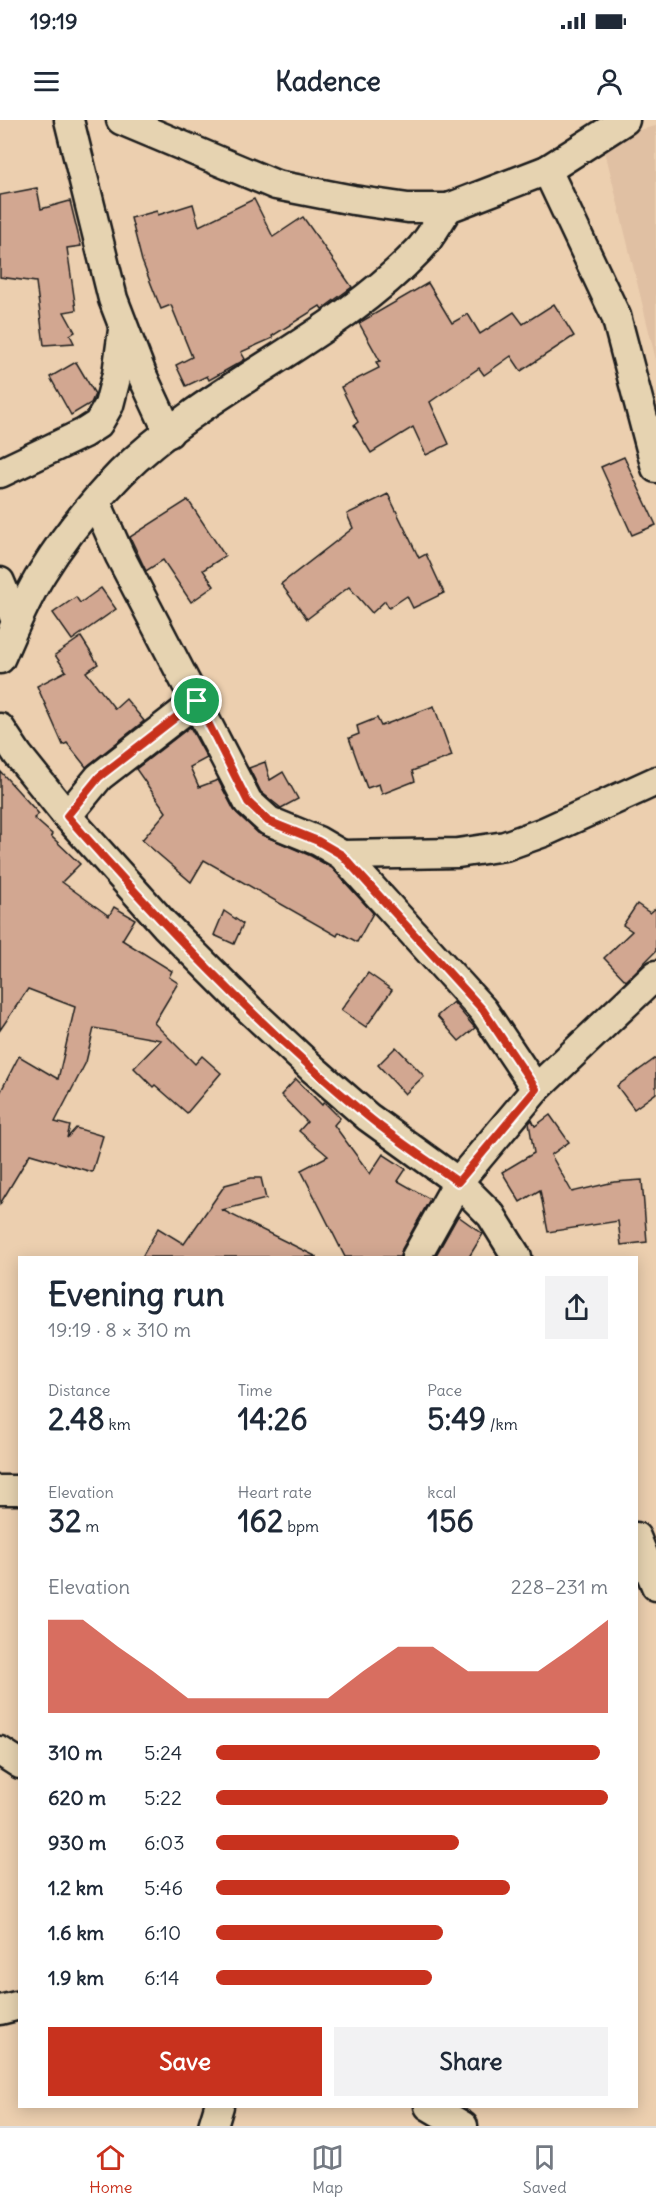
<!DOCTYPE html>
<html lang="en">
<head>
<meta charset="utf-8">
<style>
  :root { --surface:#fff; --page:#f2f2f3; --text:#1f2937; --muted:#747a83; --line:#e0e1e3; --accent:#c8321e }
  body { margin:0; font-family:Delius,sans-serif; background:var(--page); color:var(--text); height:100vh; display:flex; flex-direction:column; font-size:22px; white-space:nowrap }
  * { box-sizing:border-box; margin:0 }
  p { font-size:20px; color:var(--muted) }
  .icon { flex:none; width:33px; height:33px; fill:none; stroke:currentColor; stroke-width:2; stroke-linecap:round; stroke-linejoin:round }
  .map { position:relative; flex:1; overflow:hidden }
  .details { position:absolute; left:18px; top:1136px; width:620px; height:852px; display:flex; flex-direction:column; background:var(--surface); border-radius:0px; box-shadow:0 3px 15px #0003 }
  .details>* { flex:none }
  .pin { position:absolute; display:grid; place-items:center; width:51px; height:51px; color:#fff; margin:-26px; border:3px solid #fff; border-radius:50%; box-shadow:0 2px 6px #0007 }
  .round { display:grid; place-items:center; flex:none; width:63px; height:63px; border-radius:0px; background:var(--page) }
  .headline { display:flex; align-items:center; justify-content:space-between; height:102px; padding:0 30px }
  h1 { font-size:33px; font-weight:700; line-height:45px }
  .stats { display:grid; grid-template-columns:repeat(3,1fr); gap:9px; height:102px; padding:6px 30px }
  .stats div { display:grid; align-content:center }
  .stats b { font-size:30px; font-weight:700 }
  .stats small { font-size:16px; font-weight:400 }
  .stats p { font-size:16px }
  .chart { height:168px; padding:12px 30px }
  .chart p { display:flex; justify-content:space-between }
  .chart svg { width:100%; height:108px; margin-top:6px; fill:var(--accent); opacity:.7 }
  .action { display:flex; gap:12px; margin-top:auto; padding:12px 30px }
  .action a { flex:1; height:69px; border-radius:0px; background:var(--accent); color:#fff; font-size:24px; font-weight:700; line-height:69px; text-align:center }
  .action a+a { background:var(--page); color:var(--text) }
  ul { padding:0 30px; list-style:none; font-size:20px }
  li { display:grid; grid-template-columns:96px 72px 1fr; align-items:center; height:45px }
  li i { height:15px; border-radius:8px; background:var(--accent) }
  .status { display:flex; justify-content:space-between; align-items:center; height:42px; padding:0 30px; background:var(--surface); direction:ltr }
  .status svg { height:16px; fill:currentColor }
  header { display:flex; justify-content:space-between; align-items:center; height:78px; padding:0 30px; background:var(--surface); font-size:27px; font-weight:700 }
  .tabs { display:flex; justify-content:space-around; align-items:center; height:84px; border-top:2px solid var(--line); background:var(--surface); font-size:16px; color:var(--muted) }
  .tabs a { display:grid; justify-items:center; gap:3px }
  .tabs .selected { color:var(--accent) }
  .map>svg:first-child { display:block }
  .built { fill:#e0c0a3 }
  .building { fill:#d2a791; stroke:#1c1c1c; stroke-width:1.5 }
  .lines { fill:none; stroke-linecap:round; stroke-linejoin:round }
  .minor-casing { stroke:#1c1c1c; stroke-width:33 }
  .minor { stroke:#e6d3b1; stroke-width:28 }
  .route-casing { stroke:#fff; stroke-width:12 }
  .route { stroke:#c8321e; stroke-width:8 }
</style>
</head>
<body>
<div class="status"><b>19:19</b><svg viewBox="0 0 49 12"><path d="M0 12V9h3v3zM5 12V6h3v6zM10 12V3h3v9zM15 12V0h3v12zM26 1h20v11H26zM47 4h2v5h-2z"/></svg></div>
<header><svg class="icon" aria-label="menu" viewBox="0 0 24 24"><path d="M4 6h16M4 12h16M4 18h16"/></svg>Kadence<svg class="icon" aria-label="person" viewBox="0 0 24 24"><circle cx="12" cy="8" r="4"/><path d="M4 21q1-7 8-7t8 7"/></svg></header>
<div class="map">
<svg width="656" height="2006" viewBox="0 0 656 2006">
  <rect width="100%" height="100%" fill="#eccfaf"/>
  <filter id="ink" filterUnits="userSpaceOnUse"><feTurbulence type="fractalNoise" baseFrequency=".0167" numOctaves="2"/><feDisplacementMap in="SourceGraphic" scale="12" xChannelSelector="R" yChannelSelector="G"/><feConvolveMatrix kernelMatrix="1 2 1 2 8 2 1 2 1" color-interpolation-filters="sRGB"/></filter>
  <g filter="url(#ink)">
    <path class="built" d="M656 6V240L602 19Z"/>
    <g class="building">
      <path d="M37 68 41 89 70 81 81 126 67 128 76 190 64 192 75 212 70 215 74 223 44 225 36 162 0 157V75Z"/>
      <path d="M254 79 273 117 303 97 352 167 322 189 320 186 272 216 273 218 241 232 245 239 239 243 209 260 207 256 186 266 176 245 192 237 171 185 161 189 142 141 131 98 157 91 158 95 193 84 199 106Z"/>
      <path d="M428 163 452 203 468 194 480 214 514 192 523 204 554 184 574 216 521 251 511 236 484 255 479 248 430 282 449 324 426 335 413 307 371 333 354 305 358 302 341 267 379 248 376 242 380 241 359 203Z"/>
      <path d="M76 242 95 274 91 283 71 295 50 257Z"/>
      <path d="M624 337 656 405 632 415 601 347Z"/>
      <path d="M388 374 419 438 426 434 444 473 413 488 407 476 389 488 385 481 372 493 349 467 307 499 281 464 353 408 347 394Z"/>
      <path d="M188 380 225 436 203 450 214 466 191 482 163 440 146 451 130 417Z"/>
      <path d="M101 468 116 489 72 520 53 493 76 477 80 483Z"/>
      <path d="M81 517 98 544 86 552 115 589 126 579 144 601 86 647 67 623 63 625 37 566 66 551 55 535Z"/>
      <path d="M434 586 452 636 412 651 415 661 382 674 379 664 367 668 349 618 359 614 357 606 377 598 381 606Z"/>
      <path d="M190 607 207 638 190 647 199 667 218 660 234 690 258 713 311 736 332 748 373 793 357 822 339 812 337 816 204 740 191 762 142 720 166 692 136 649Z"/>
      <path d="M265 642 270 660 283 652 298 679 281 688 261 672 249 648Z"/>
      <path d="M0 651 39 694 34 698 52 714 51 716 80 744 62 762 109 796 114 787 135 799 122 820 172 851 169 857 178 863 154 903 195 944 202 936 221 953 187 993 155 965 153 967 134 948 161 920 94 908 86 942 55 1002 70 1006 67 1018 76 1008 103 1016 92 1052 30 1034 0 1084V973L19 936 58 959 75 887 28 869 0 910Z"/>
      <path d="M637 784 650 793 656 788V831L626 861 604 838 632 811 623 805Z"/>
      <path d="M224 791 243 804 234 824 214 815Z"/>
      <path d="M368 853 392 870 366 907 341 890Z"/>
      <path d="M453 882 475 908 459 921 437 896Z"/>
      <path d="M396 927 424 956 405 974 378 945Z"/>
      <path d="M656 938V973L634 989 617 966Z"/>
      <path d="M296 959 322 985 324 982 340 998 334 1005 370 1054 383 1034 406 1049 398 1061 430 1079 402 1129 400 1137H345L301 1050 328 1036 299 1011 307 1002 281 975Z"/>
      <path d="M550 995 569 1022 551 1035 572 1072 614 1062 642 1060 647 1122 621 1125 618 1101 548 1112 540 1070 520 1082 502 1052 534 1033 529 1003 532 1000 535 1006Z"/>
      <path d="M251 1058H261L266 1079 222 1090 317 1137H142L158 1108 184 1124 225 1065Z"/>
      <path d="M458 1096 483 1114 469 1137H435Z"/>
    </g>
    <g class="lines">
      <g class="minor-casing">
        <g id="minor">
          <path d="M69 0 113 179 143 257 169 313"/>
          <path d="M121 0 276 65 353 80 408 88H448L547 50 625 0"/>
          <path d="M547 50 616 196 656 348"/>
          <path d="M0 353 84 313 98 304 109 285 117 254 123 210"/>
          <path d="M96 382 120 436 248 682 269 701 318 721 342 735 483 890 536 969"/>
          <path d="M0 462 16 501"/>
          <path d="M0 539C13 510 25 480 42 453 64 417 92 383 121 353 210 265 334 220 420 129 431 117 439 101 448 88"/>
          <path d="M0 608 18 635 67 696 165 805 250 890 313 949 368 997 458 1062 491 1095 517 1137"/>
          <path d="M67 696 99 657 197 581"/>
          <path d="M342 735 458 733 505 726 544 712 656 661"/>
          <path d="M416 1137 458 1062 536 969 656 855"/>
          <path d="M0 1370H20"/>
          <path d="M636 1417 656 1466"/>
          <path d="M0 1631 20 1644"/>
          <path d="M0 1890 20 1885"/>
          <path d="M429 1986 463 2006"/>
          <path d="M213 2006 219 1986"/>
        </g>
      </g>
      <use href="#minor" class="minor"/>
    </g>
  </g>
  <g class="lines" filter="url(#ink)">
    <g class="route-casing">
      <path id="route" d="M197 581 248 682 268 701 318 721 342 735 483 890 536 969 458 1062C427 1040 395 1019 366 995 257 904 160 802 67 696L99 657Z"/>
    </g>
    <use href="#route" class="route"/>
  </g>
</svg>
<div class="pin" style="left:197px;top:581px;background:#1e9e55"><svg class="icon" aria-label="arrive" viewBox="0 0 24 24"><path d="M6 21V4h12l-3 4 3 4H6"/></svg></div>
<section class="details">
<div class="headline"><div><h1>Evening run</h1><p>19:19 · 8 × 310 m</p></div><a class="round"><svg class="icon" aria-label="share" viewBox="0 0 24 24"><path d="M12 15V3M7 8l5-5 5 5M5 13v7h14v-7"/></svg></a></div>
<div class="stats">
<div><p>Distance</p><b>2.48<small> km</small></b></div>
<div><p>Time</p><b>14:26</b></div>
<div><p>Pace</p><b>5:49<small> /km</small></b></div>
</div>
<div class="stats">
<div><p>Elevation</p><b>32<small> m</small></b></div>
<div><p>Heart rate</p><b>162<small> bpm</small></b></div>
<div><p>kcal</p><b>156</b></div>
</div>
<div class="chart"><p><span>Elevation</span>228–231 m</p>
<svg viewBox="0 0 160 44" preserveAspectRatio="none"><path d="M0 44V6L10 6L20 17L30 27L40 38L50 38L60 38L70 38L80 38L90 27L100 17L110 17L120 27L130 27L140 27L150 17L160 6V44z"/></svg>
</div>
<ul>
<li><b>310 m</b>5:24<i style="width:98%"></i></li>
<li><b>620 m</b>5:22<i style="width:100%"></i></li>
<li><b>930 m</b>6:03<i style="width:62%"></i></li>
<li><b>1.2 km</b>5:46<i style="width:75%"></i></li>
<li><b>1.6 km</b>6:10<i style="width:58%"></i></li>
<li><b>1.9 km</b>6:14<i style="width:55%"></i></li>
</ul>
<div class="action"><a>Save</a><a>Share</a></div>
</section>
</div>
<nav class="tabs">
<a class="selected"><svg class="icon" aria-label="home" viewBox="0 0 24 24"><path d="M3 11l9-7 9 7M6 9v11h12V9"/></svg>Home</a>
<a><svg class="icon" aria-label="map" viewBox="0 0 24 24"><path d="M3 6l6-2 6 2 6-2v14l-6 2-6-2-6 2zM9 4v14M15 6v14"/></svg>Map</a>
<a><svg class="icon" aria-label="saved" viewBox="0 0 24 24"><path d="M7 4h10v16l-5-4-5 4z"/></svg>Saved</a>
</nav>
</body>
</html>
